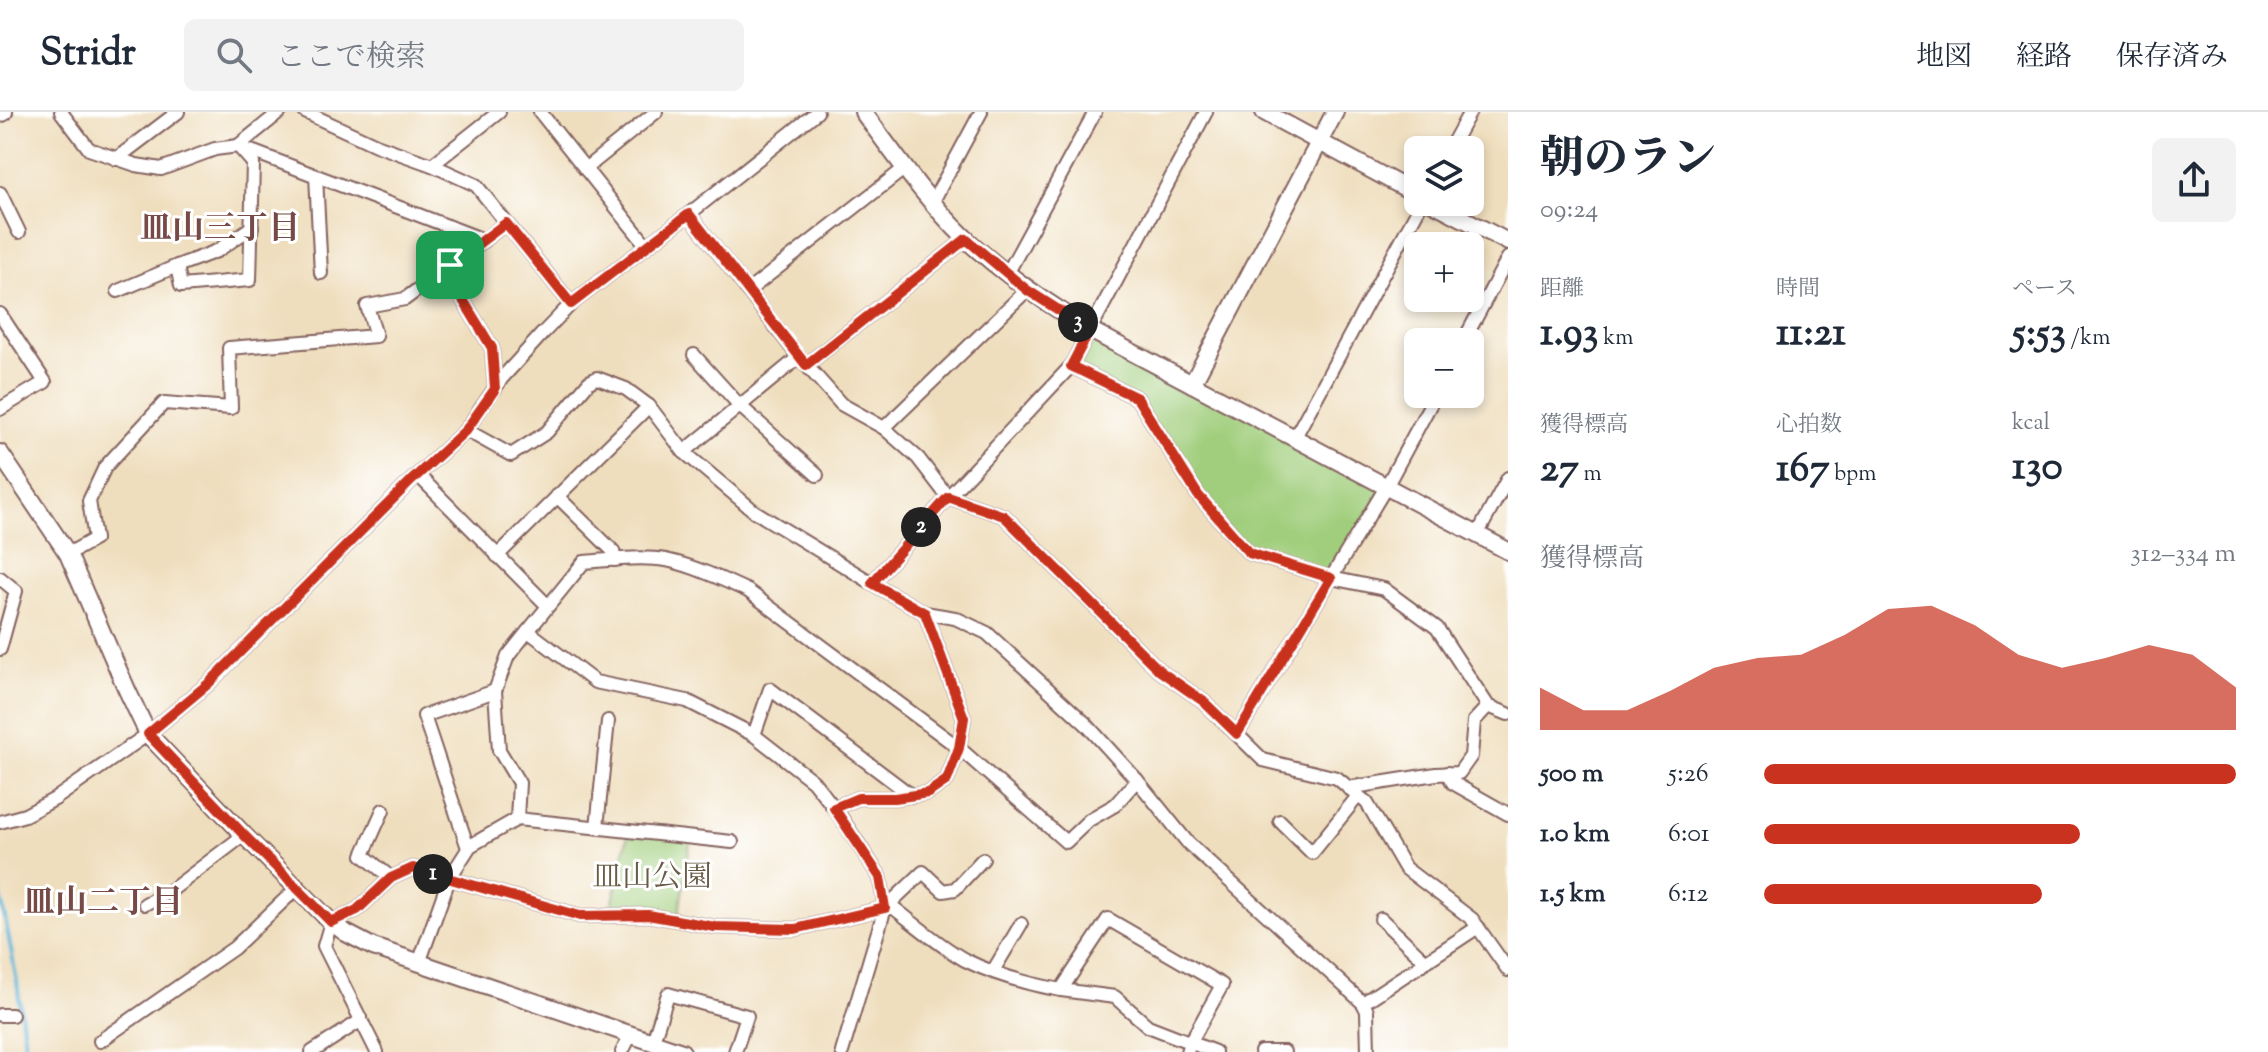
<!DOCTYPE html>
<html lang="ja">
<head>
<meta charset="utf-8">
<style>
  :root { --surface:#fff; --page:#f2f2f3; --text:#1f2937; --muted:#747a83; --line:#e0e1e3; --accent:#c8321e }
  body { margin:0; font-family:"Sorts Mill Goudy","Noto Serif JP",serif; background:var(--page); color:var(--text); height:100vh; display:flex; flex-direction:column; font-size:30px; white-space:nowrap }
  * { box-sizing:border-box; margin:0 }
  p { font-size:26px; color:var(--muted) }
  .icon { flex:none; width:44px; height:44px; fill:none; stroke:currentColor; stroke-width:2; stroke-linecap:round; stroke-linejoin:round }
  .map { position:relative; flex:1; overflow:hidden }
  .side { display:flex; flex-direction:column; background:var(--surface); width:760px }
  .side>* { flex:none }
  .controls { position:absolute; left:1404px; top:24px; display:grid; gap:16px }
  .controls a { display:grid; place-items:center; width:80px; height:80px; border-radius:12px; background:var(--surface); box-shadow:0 4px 12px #0003; font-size:40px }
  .pin { position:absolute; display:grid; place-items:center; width:68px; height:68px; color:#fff; margin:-34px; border-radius:16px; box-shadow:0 4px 12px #0006 }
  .km { position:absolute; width:40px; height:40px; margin:-20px; border-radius:50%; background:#222; color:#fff; font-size:22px; line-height:40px; text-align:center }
  .round { display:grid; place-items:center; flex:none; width:84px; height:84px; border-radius:12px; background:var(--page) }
  .head { display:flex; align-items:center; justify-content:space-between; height:136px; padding:0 32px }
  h1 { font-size:44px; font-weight:800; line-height:60px }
  .stats { display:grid; grid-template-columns:repeat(3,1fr); gap:12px; height:136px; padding:8px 32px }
  .stats div { display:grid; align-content:center }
  .stats b { font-size:40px; font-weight:800 }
  .stats small { font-size:22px; font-weight:400 }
  .stats p { font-size:22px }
  .chart { height:224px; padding:16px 32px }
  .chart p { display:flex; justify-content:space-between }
  .chart svg { width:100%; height:144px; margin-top:8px; fill:var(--accent); opacity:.7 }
  ul { padding:0 32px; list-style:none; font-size:26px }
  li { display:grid; grid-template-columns:128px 96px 1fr; align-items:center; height:60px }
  li i { height:20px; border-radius:10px; background:var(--accent) }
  header { display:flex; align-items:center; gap:48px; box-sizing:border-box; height:112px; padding:0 40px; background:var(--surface); border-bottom:2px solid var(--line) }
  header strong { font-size:38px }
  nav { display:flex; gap:44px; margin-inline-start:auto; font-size:28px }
  .search { width:560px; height:72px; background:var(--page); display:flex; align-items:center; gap:20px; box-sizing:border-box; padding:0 28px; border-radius:12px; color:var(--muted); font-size:30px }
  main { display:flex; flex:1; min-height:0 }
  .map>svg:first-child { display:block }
  .green { fill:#a0ce7b; stroke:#757653; stroke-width:2 }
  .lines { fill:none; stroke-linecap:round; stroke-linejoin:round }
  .stream { stroke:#5ab4d8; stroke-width:4 }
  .minor-casing { stroke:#84625e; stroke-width:16 }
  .tertiary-casing { stroke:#84625e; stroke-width:20 }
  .minor { stroke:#fff; stroke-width:12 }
  .tertiary { stroke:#fff; stroke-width:16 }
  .route-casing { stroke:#fff; stroke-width:16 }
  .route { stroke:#c8321e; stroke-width:10 }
  .labels { text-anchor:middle; stroke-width:6; stroke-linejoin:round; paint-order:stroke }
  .park-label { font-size:30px; fill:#685c47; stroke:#fff }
  .neighbourhood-label { font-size:32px; font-weight:bold; fill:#764a46; stroke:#fff }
</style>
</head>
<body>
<header>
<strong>Stridr</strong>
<div class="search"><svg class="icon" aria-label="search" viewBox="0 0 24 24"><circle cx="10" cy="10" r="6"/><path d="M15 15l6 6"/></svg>ここで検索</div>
<nav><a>地図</a><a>経路</a><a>保存済み</a></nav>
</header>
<main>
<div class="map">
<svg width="1508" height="940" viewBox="0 0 1508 940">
  <rect width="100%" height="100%" fill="#fff"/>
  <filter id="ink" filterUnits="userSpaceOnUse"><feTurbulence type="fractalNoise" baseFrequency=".0125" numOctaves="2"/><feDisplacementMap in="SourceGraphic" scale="16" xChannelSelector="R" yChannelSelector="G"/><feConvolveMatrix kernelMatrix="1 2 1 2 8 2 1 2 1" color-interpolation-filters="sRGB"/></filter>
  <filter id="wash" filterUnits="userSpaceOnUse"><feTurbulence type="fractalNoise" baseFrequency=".006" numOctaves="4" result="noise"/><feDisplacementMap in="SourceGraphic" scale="32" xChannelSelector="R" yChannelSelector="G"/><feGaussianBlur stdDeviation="1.8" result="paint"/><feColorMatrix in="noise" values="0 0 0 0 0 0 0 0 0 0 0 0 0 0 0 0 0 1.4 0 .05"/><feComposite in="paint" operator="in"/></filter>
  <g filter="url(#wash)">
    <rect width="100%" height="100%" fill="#efdebd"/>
    <g class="green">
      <path d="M1090 218 1386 375 1331 466 1249 441 1198 383 1137 287 1071 254Z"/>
      <path d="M629 718 691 725 678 808 610 803Z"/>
    </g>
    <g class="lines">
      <path class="stream" d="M0 780 17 870 26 940"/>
    </g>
  </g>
  <g filter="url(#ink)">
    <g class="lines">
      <g class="minor-casing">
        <g id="minor">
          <path d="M61 0 89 37 136 53 161 57 215 37 238 34 484 128 506 111"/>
          <path d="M305 0 376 33 432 53 476 73 571 192"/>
          <path d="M540 0 647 134"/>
          <path d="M1449 38 1470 0"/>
          <path d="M116 47 178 0"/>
          <path d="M432 53 499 0"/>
          <path d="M585 57 656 0"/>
          <path d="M316 64 321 161"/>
          <path d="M0 81 19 120"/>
          <path d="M932 91 981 0"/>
          <path d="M689 102 799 245 841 292 884 316 918 346 948 385 1004 404 1160 559 1203 589 1263 648 1337 666 1367 691 1405 756 1472 807 1508 858"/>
          <path d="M450 153 454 173 492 236 495 277"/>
          <path d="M177 154 217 139 252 115"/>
          <path d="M1007 162 1095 0"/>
          <path d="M118 179 177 154 181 174 250 168 253 51 238 34 280 0"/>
          <path d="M748 179 905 56"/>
          <path d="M0 202 45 270 0 297"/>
          <path d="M1463 230 1508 146"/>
          <path d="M694 243 740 294 817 363"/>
          <path d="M806 253 966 127"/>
          <path d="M1071 254 1206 0"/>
          <path d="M884 316 1027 178"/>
          <path d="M466 318 511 343 547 320 589 270 597 266 626 277 649 294 684 340 754 399 872 471"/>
          <path d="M1295 325 1422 90"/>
          <path d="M684 340 799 245"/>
          <path d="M418 363 548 494"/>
          <path d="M557 384 613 439 615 448"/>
          <path d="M1477 423 1508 366"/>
          <path d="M68 442 95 427 89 389 105 355 164 291 231 296 229 236 376 224 367 194 405 187 484 128"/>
          <path d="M497 444 649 294"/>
          <path d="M0 466 16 479 0 537"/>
          <path d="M925 501 955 506 987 521 1086 612 1137 668"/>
          <path d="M528 519 584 450C610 448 640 444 666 448 694 454 722 467 748 479L959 636 1066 730 1089 708 1115 693 1137 668 1188 731 1363 891 1367 899 1368 940"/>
          <path d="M1237 622 1386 375 1436 282"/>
          <path d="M754 623 770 577 912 684"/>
          <path d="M1447 661 1453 671 1508 702"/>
          <path d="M1348 676 1436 662 1459 661 1471 644 1474 609 1488 594 1508 602"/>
          <path d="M834 696 858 686H895L928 681 947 668 959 636 964 606 925 501 872 471 948 385 1071 254 1137 286 1198 383 1249 441 1331 466 1384 477 1437 516 1488 594"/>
          <path d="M383 698 363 743 391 766"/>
          <path d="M517 707 519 671 499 638 495 579 508 544 528 519 595 570 687 589 754 623 813 669 836 698 880 765 885 796 842 940"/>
          <path d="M1280 709 1312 741 1358 684"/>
          <path d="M0 710 25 703 55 687 148 622 208 572 411 369 466 318 502 266 542 222 571 192 689 102 817 0"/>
          <path d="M597 715 608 609"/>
          <path d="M468 736 424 604 495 579"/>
          <path d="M145 792 173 777 244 723"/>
          <path d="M885 796 923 760 943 779 955 777 983 747"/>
          <path d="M1381 807 1425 849"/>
          <path d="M419 851 449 767 470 734 517 707 732 730"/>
          <path d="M993 859 1021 812"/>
          <path d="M1061 878 1115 885 1148 914 1215 940"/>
          <path d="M1363 891 1478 815"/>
          <path d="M0 903H12"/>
          <path d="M100 929 234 836 298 775"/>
          <path d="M653 929 668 882 747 904 735 940"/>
          <path d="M312 940 360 909"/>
          <path d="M377 940 324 834 331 810 357 798 391 766 413 756 580 804 648 803 715 815 795 817 885 796H894C917 814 940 834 965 848 995 863 1028 872 1061 878L1108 807 1222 873 1190 931 1187 940"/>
          <path d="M622 940 631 922"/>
          <path d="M1261 940H1284"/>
        </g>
      </g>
      <g class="tertiary-casing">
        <g id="tertiary">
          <path d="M863 0C895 43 926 88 965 126 1003 162 1046 190 1090 218L1508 439"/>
          <path d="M1264 0 1418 83"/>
          <path d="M0 2 4 0"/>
          <path d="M1431 90 1508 130"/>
          <path d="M1192 272 1335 0"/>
          <path d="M0 341 68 442 127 578 148 622 244 723 331 810 346 821 373 835 682 940"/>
        </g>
      </g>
      <use href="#minor" class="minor"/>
      <use href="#tertiary" class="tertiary"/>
    </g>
  </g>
  <g class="lines" filter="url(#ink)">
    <g class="route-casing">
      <path id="route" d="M689 102 806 253 966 127 1027 178 1090 218 1071 254 1137 286 1198 383 1249 441 1331 466 1237 622 1203 589 1160 559 1004 404 948 385 872 471 925 501 964 606 959 636 947 668 928 681 895 686H858L834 696 880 765 885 796 795 817 715 815 648 803 580 804 413 756 391 766 357 798 331 810 244 723 148 622 208 572 411 369 466 318 495 277 492 236 454 173 450 153 506 111 571 192Z"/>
    </g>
    <use href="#route" class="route"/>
  </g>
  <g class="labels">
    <g class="park-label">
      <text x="652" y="774">皿山公園</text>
    </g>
    <g class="neighbourhood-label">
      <text x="220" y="126">皿山三丁目</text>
      <text x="103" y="800">皿山二丁目</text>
    </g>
  </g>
</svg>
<div class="controls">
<a><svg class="icon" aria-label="layers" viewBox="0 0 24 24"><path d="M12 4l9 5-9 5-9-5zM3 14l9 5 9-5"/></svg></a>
<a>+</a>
<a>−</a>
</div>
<div class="pin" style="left:450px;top:153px;background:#1e9e55"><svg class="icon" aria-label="arrive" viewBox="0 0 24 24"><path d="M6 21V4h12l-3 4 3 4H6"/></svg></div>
<b class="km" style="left:433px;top:762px">1</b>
<b class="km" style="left:921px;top:415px">2</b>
<b class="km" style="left:1078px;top:210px">3</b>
</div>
<section class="side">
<div class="head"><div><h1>朝のラン</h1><p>09:24</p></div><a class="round"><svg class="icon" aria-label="share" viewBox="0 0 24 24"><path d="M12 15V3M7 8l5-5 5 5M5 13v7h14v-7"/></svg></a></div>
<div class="stats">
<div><p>距離</p><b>1.93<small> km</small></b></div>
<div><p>時間</p><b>11:21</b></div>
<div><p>ペース</p><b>5:53<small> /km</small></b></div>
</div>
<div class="stats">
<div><p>獲得標高</p><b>27<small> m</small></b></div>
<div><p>心拍数</p><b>167<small> bpm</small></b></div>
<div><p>kcal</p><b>130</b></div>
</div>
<div class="chart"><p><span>獲得標高</span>312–334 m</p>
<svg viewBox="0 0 160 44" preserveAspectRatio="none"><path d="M0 44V31L10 38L20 38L30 32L40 25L50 22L60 21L70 15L80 7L90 6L100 12L110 21L120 25L130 22L140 18L150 21L160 31V44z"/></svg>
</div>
<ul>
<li><b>500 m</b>5:26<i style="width:100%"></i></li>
<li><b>1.0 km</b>6:01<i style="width:67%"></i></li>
<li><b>1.5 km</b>6:12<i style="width:59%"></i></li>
</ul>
</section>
</main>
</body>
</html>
